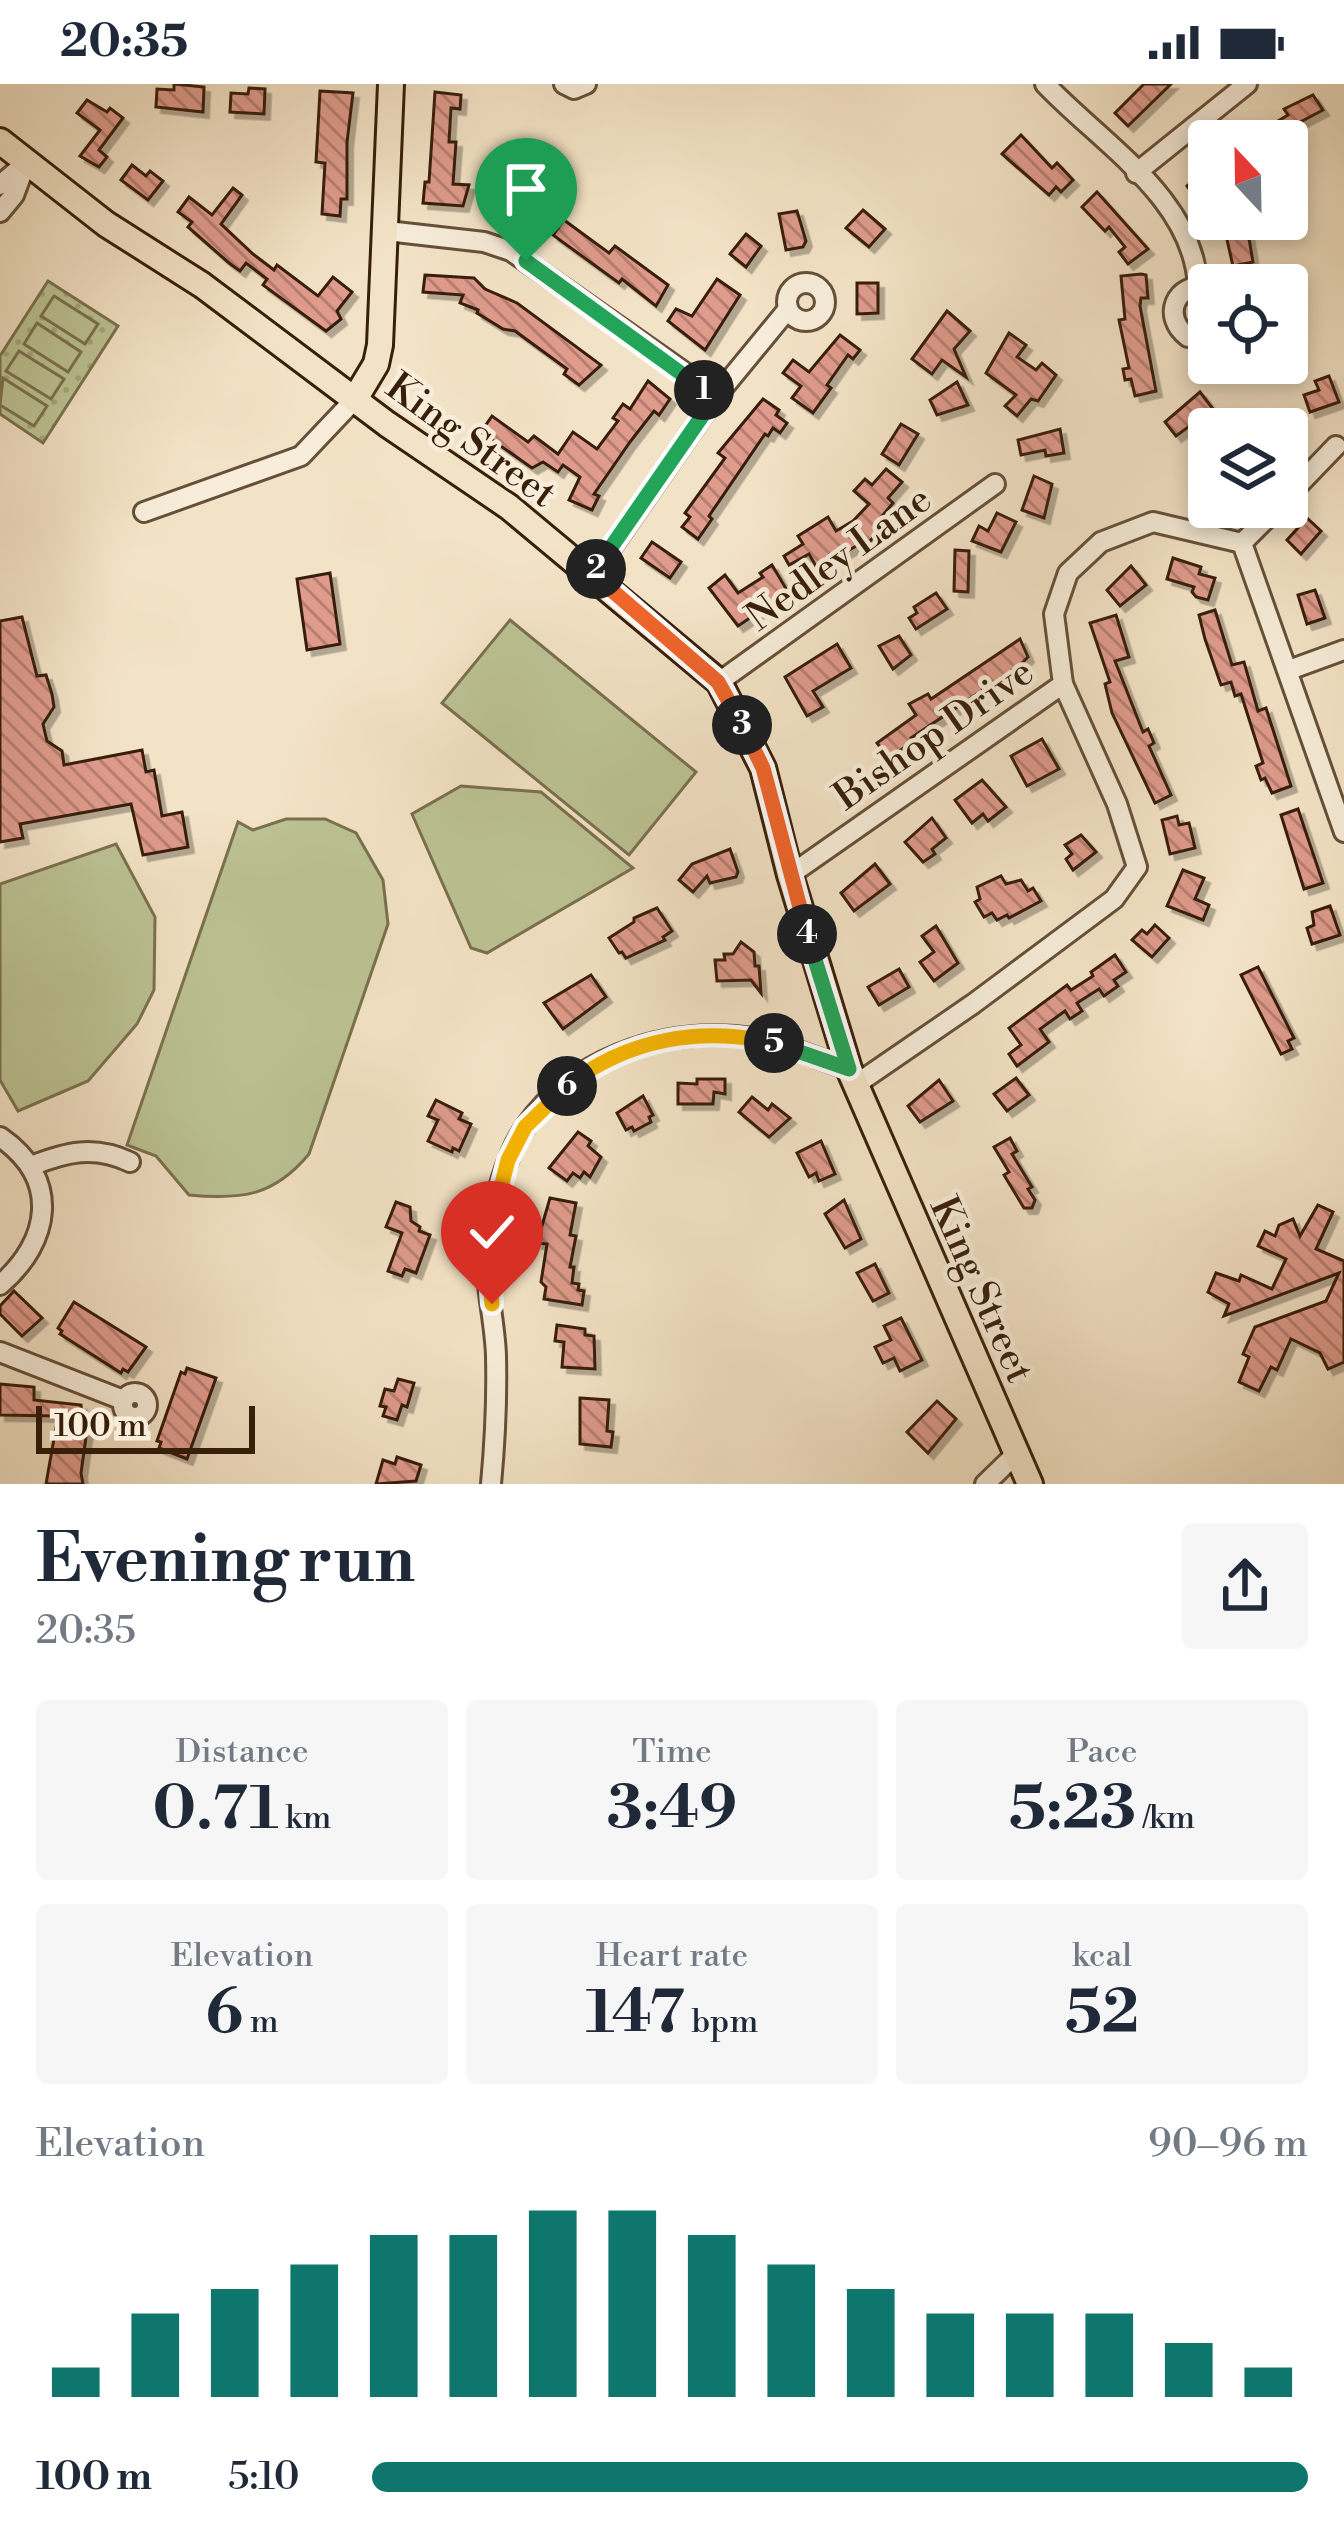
<!DOCTYPE html>
<html lang="en">
<head>
<meta charset="utf-8">
<style>
  :root { --surface:#fff; --page:#f6f6f7; --text:#1f2937; --muted:#747a83; --accent:#0f766e }
  body { margin:0; font-family:"Libre Bodoni",serif; background:var(--page); color:var(--text); height:100vh; display:flex; flex-direction:column; font-size:45px; white-space:nowrap }
  * { box-sizing:border-box; margin:0 }
  p { font-size:39px; color:var(--muted) }
  .icon { flex:none; width:66px; height:66px; fill:none; stroke:currentColor; stroke-width:2; stroke-linecap:round; stroke-linejoin:round }
  .map { position:relative; height:1400px; overflow:hidden }
  .drawer { display:flex; flex-direction:column; background:var(--surface); flex:1 }
  .drawer>* { flex:none }
  .needle { width:78px; rotate:338deg }
  .controls { position:absolute; left:1188px; top:36px; display:grid; gap:24px }
  .controls a { display:grid; place-items:center; width:120px; height:120px; border-radius:12px; background:var(--surface); box-shadow:0 6px 18px #0003; font-size:60px }
  .scale { position:absolute; left:36px; bottom:30px; width:219px; box-sizing:border-box; padding-left:12px; border:6px solid #381f0a; border-top:0; font-size:33px; line-height:42px; white-space:nowrap; color:#381f0a; -webkit-text-stroke:9px #f7edda; paint-order:stroke }
  .pin { position:absolute; display:grid; place-items:center; width:102px; height:102px; color:#fff; margin:-123px -51px; border-radius:50% 50% 50% 0; rotate:-45deg; box-shadow:0 0 12px #0007 }
  .pin .icon { rotate:45deg }
  .km { position:absolute; width:60px; height:60px; margin:-30px; border-radius:50%; background:#222; color:#fff; font-size:33px; line-height:60px; text-align:center }
  .round { display:grid; place-items:center; flex:none; width:126px; height:126px; border-radius:12px; background:var(--page) }
  .overview { display:flex; align-items:center; justify-content:space-between; height:204px; padding:0 36px }
  h1 { font-size:66px; font-weight:700; line-height:90px }
  .figures { display:grid; grid-template-columns:repeat(3,1fr); gap:18px; height:204px; padding:12px 36px }
  .figures div { display:grid; align-content:center; border-radius:12px; background:var(--page); text-align:center }
  .figures b { font-size:60px; font-weight:700 }
  .figures small { font-size:33px; font-weight:400 }
  .figures p { font-size:33px }
  .chart { height:336px; padding:24px 36px }
  .chart p { display:flex; justify-content:space-between }
  .chart svg { width:100%; height:216px; margin-top:12px; stroke:var(--accent); stroke-width:6 }
  ul { padding:0 36px; list-style:none; font-size:39px }
  li { display:grid; grid-template-columns:192px 144px 1fr; align-items:center; height:90px }
  li i { height:30px; border-radius:15px; background:var(--accent) }
  .status { display:flex; justify-content:space-between; align-items:center; height:84px; padding:0 60px; background:var(--surface); direction:ltr }
  .status svg { height:33px; fill:currentColor }
  .map>svg:first-child { display:block }
  .park { fill:url(#park-dots); stroke:#7a714f; stroke-width:3 }
  .pitch { fill:#bcc394; stroke:#7a714f; stroke-width:3 }
  .building { fill:url(#building-back-hatch); stroke:#381f0a; stroke-width:3; filter:url(#shadow) }
  .lines { fill:none; stroke-linecap:round; stroke-linejoin:round }
  .minor-casing { stroke:#675039; stroke-width:24 }
  .major-casing { stroke:#381f0a; stroke-width:30 }
  .minor { stroke:#f7edda; stroke-width:18 }
  .major { stroke:#f3e3c6; stroke-width:24 }
  .split-1-casing { stroke:#fff; stroke-width:24 }
  .split-2-casing { stroke:#fff; stroke-width:24 }
  .split-3-casing { stroke:#fff; stroke-width:24 }
  .split-4-casing { stroke:#fff; stroke-width:24 }
  .split-5-casing { stroke:#fff; stroke-width:24 }
  .split-6-casing { stroke:#fff; stroke-width:24 }
  .split-7-casing { stroke:#fff; stroke-width:24 }
  .split-1 { stroke:#22a559; stroke-width:15 }
  .split-2 { stroke:#22a559; stroke-width:15 }
  .split-3 { stroke:#f0652b; stroke-width:15 }
  .split-4 { stroke:#f0652b; stroke-width:15 }
  .split-5 { stroke:#22a559; stroke-width:15 }
  .split-6 { stroke:#f5b400; stroke-width:15 }
  .split-7 { stroke:#f5b400; stroke-width:15 }
  .labels { text-anchor:middle; stroke-width:9; stroke-linejoin:round; paint-order:stroke }
  .street-label { font-size:39px; fill:#381f0a; stroke:#f7edda }
</style>
</head>
<body>
<div class="status"><b>20:35</b><svg viewBox="0 0 49 12"><path d="M0 12V9h3v3zM5 12V6h3v6zM10 12V3h3v9zM15 12V0h3v12zM26 1h20v11H26zM47 4h2v5h-2z"/></svg></div>
<div class="map">
<svg width="1344" height="1400" viewBox="0 0 1344 1400">
  <defs>
    <pattern id="park-dots" width="8" height="8" patternUnits="userSpaceOnUse" patternTransform="scale(3)"><rect width="8" height="8" fill="#bcc394"/><path d="M2 2h.1M6 6h.1" fill="none" stroke="#a2a77e" stroke-width="1.8" stroke-linecap="round"/></pattern>
    <pattern id="building-back-hatch" width="6" height="6" patternUnits="userSpaceOnUse" patternTransform="scale(3)"><rect width="6" height="6" fill="#df9b8c"/><path d="M-1 5l2 2M0 0l6 6M5-1l2 2" fill="none" stroke="#b67e71"/></pattern>
    <filter id="shadow"><feDropShadow dx="5.5" dy="5.5" stdDeviation="0" flood-color="#0004"/></filter>
  </defs>
  <rect width="100%" height="100%" fill="#f3e3c6"/>
  <filter id="stains"><feTurbulence type="fractalNoise" baseFrequency=".00167" numOctaves="4"/><feColorMatrix values="0 0 0 0 .2 0 0 0 0 .09 0 0 0 0 .02 0 0 0 .5 -.17"/></filter>
  <radialGradient id="worn" r=".72"><stop offset=".6" stop-color="#630" stop-opacity="0"/><stop offset="1" stop-color="#630" stop-opacity=".3"/></radialGradient>
  <path class="park" d="M48 197 118 242 43 359 0 330V272Z"/>
  <g class="pitch">
    <path d="M54 212 98 240 85 260 41 232Z"/>
    <path d="M37 239 81 268 68 288 24 260Z"/>
    <path d="M19 267 64 295 51 315 6 287Z"/>
    <path d="M3 294 47 322 34 342 0 321Z"/>
    <path d="M510 536 696 688 629 771 442 619Z"/>
    <path d="M461 702 541 708 633 784 487 869 471 864 412 730Z"/>
    <path d="M286 735H325L356 749 383 796 388 840 309 1070C274 1112 242 1116 189 1111L156 1072 127 1061 238 738 253 746Z"/>
    <path d="M116 760 155 833 154 906 137 940 88 997 18 1027 0 996V800Z"/>
  </g>
  <g class="building">
    <path d="M174 0 204 3 203 28 156 23 157 5 174 6Z"/>
    <path d="M1144 0H1171L1128 42 1115 29Z"/>
    <path d="M249 4 265 5 264 30 230 28 231 9 248 10Z"/>
    <path d="M320 7 353 9 347 58V115H341L340 132 322 130 325 79 316 78Z"/>
    <path d="M435 8 461 11 460 25 451 24 449 58H456L453 100 469 101 463 122 423 119 425 98H429Z"/>
    <path d="M1313 11 1323 26 1285 46 1288 50 1278 57H1245L1288 31 1284 25Z"/>
    <path d="M87 16 107 28 110 24 123 34 99 66 107 73 99 83 80 72 100 46 77 29Z"/>
    <path d="M1021 51 1052 84 1057 79 1073 96 1061 108 1056 103 1049 111 1002 70Z"/>
    <path d="M132 81 146 92 150 87 163 97 148 116 121 96Z"/>
    <path d="M1209 81V134L1187 102Z"/>
    <path d="M491 93 537 110 529 137 516 131 519 125 497 116 500 108 489 106Z"/>
    <path d="M233 104 242 111 221 140 253 170 274 186 277 181 318 212 333 193 352 208 337 227 341 235 326 247 263 201 267 195 246 179 240 187 229 179 188 143 192 138 178 128 189 113 212 131Z"/>
    <path d="M1097 108 1148 165 1128 180 1119 168 1125 163 1109 143 1105 147 1082 123Z"/>
    <path d="M863 126 885 145 869 163 846 144Z"/>
    <path d="M797 127 806 157 803 163 786 166 779 130Z"/>
    <path d="M564 136 609 169 615 162 668 201 656 222 622 195 619 199 553 151Z"/>
    <path d="M1247 143 1253 178 1233 182 1225 147Z"/>
    <path d="M746 150 761 162 746 183 730 170Z"/>
    <path d="M1141 190 1146 191 1148 214H1141L1140 222 1156 307 1135 312 1131 295 1125 296 1123 285 1129 284 1119 236 1125 235 1121 192Z"/>
    <path d="M425 191 474 194 485 205 517 219 601 281 579 301 564 290 567 285 515 247 503 245 477 229 478 226 460 219 463 211 423 208Z"/>
    <path d="M717 195 740 211 705 266 668 237 676 225 692 232Z"/>
    <path d="M857 199H878V229L857 230Z"/>
    <path d="M947 227 970 247 954 265 966 293 942 276 932 290 912 275Z"/>
    <path d="M1009 249 1026 261 1017 273 1036 286 1042 279 1056 291 1038 317 1031 315 1017 332 1005 322 1016 311 986 289Z"/>
    <path d="M840 251 860 266 853 275 848 271 836 288 827 301 831 304 813 329 792 314 801 302 783 289 793 276 809 288Z"/>
    <path d="M1329 292 1339 318 1310 328 1304 311 1319 306 1315 297Z"/>
    <path d="M648 297 670 315 659 331 654 327 630 358 594 410 599 412 592 426 569 416 580 393 563 381 558 388 543 378 532 384 481 348 492 332 528 358 534 352 558 370 573 348 597 365 618 337 613 334 623 320 630 325Z"/>
    <path d="M957 298 968 321 937 331 930 316Z"/>
    <path d="M1200 308 1213 325 1176 352 1165 338Z"/>
    <path d="M763 315 779 326 776 331 787 339 780 349 773 344 768 352 765 350 709 432 712 435 698 455 682 443 690 433 685 429 725 374 718 369Z"/>
    <path d="M901 340 918 350 899 381 882 370Z"/>
    <path d="M1060 345 1064 369 1046 372 1045 366 1021 371 1018 356Z"/>
    <path d="M886 385 902 398 888 414 893 419 877 438 883 443 869 458 867 456 817 484 809 470 789 481 784 472 803 460 798 452 828 433 836 447 853 437 869 420 854 407 865 395 872 401Z"/>
    <path d="M1034 392 1052 400 1044 434 1022 426Z"/>
    <path d="M997 429 1016 438 1001 468 972 457 979 442 988 447Z"/>
    <path d="M1307 434 1321 447 1301 470 1287 456Z"/>
    <path d="M652 458 681 478 670 494 641 474Z"/>
    <path d="M955 466 969 467 968 508 954 507Z"/>
    <path d="M1173 474 1201 483 1199 490 1215 494 1208 516 1196 513 1192 508 1194 503 1167 495Z"/>
    <path d="M772 481 788 508 738 542 709 504 725 491 738 509 763 493 760 489Z"/>
    <path d="M1131 482 1146 501 1120 522 1107 506Z"/>
    <path d="M330 489 340 560 307 566 297 495Z"/>
    <path d="M1315 506 1325 534 1307 540 1298 511Z"/>
    <path d="M936 509 947 525 916 545 909 534 917 529 914 523Z"/>
    <path d="M1215 526 1232 581 1244 578 1258 627 1266 624 1291 702 1272 709 1265 694 1261 696 1256 682 1263 679 1241 610 1235 612 1231 598 1221 601 1205 555 1199 531Z"/>
    <path d="M1116 531 1129 573 1115 577 1143 648 1148 645 1154 659 1149 662 1171 711 1155 719 1112 629 1105 600 1110 598 1090 539Z"/>
    <path d="M22 533 37 592 46 591 52 610 54 623 43 640 47 657 62 667 64 681 142 666 146 688 154 686 162 732 182 728 188 763 143 771 131 720 20 740 23 754 0 758V537Z"/>
    <path d="M899 552 911 571 893 585 879 562Z"/>
    <path d="M1020 555 1028 573 1020 581 911 654 913 657 889 675 877 659 916 631 909 620 928 610 931 615Z"/>
    <path d="M837 560 851 584 813 607 823 623 807 632 785 593Z"/>
    <path d="M1042 655 1059 685 1027 702 1011 672Z"/>
    <path d="M982 696 1006 723 988 737 983 730 972 739 955 716Z"/>
    <path d="M1298 725 1323 799 1304 805 1281 731Z"/>
    <path d="M1177 732 1179 741 1189 739 1195 764 1170 770 1162 736Z"/>
    <path d="M932 734 946 754 932 765 935 770 923 778 905 758Z"/>
    <path d="M1081 751 1096 768 1073 786 1066 775 1072 770 1065 761Z"/>
    <path d="M730 765 738 788 736 793 710 799 707 792 693 808 679 796 692 780Z"/>
    <path d="M875 780 890 800 854 827 841 809Z"/>
    <path d="M1183 786 1204 794 1195 815 1209 821 1203 836 1167 822Z"/>
    <path d="M1001 792 1006 800 1021 796 1028 807 1033 804 1041 817 1009 834 1007 831 997 836 992 829 984 833 975 818 980 815 977 803Z"/>
    <path d="M1330 822 1340 851 1312 860 1307 844 1314 841 1312 828Z"/>
    <path d="M657 824 672 847 663 853 665 856 626 874 622 868 619 869 609 854 634 838V834Z"/>
    <path d="M1155 841 1169 854 1152 873 1132 856 1142 846 1147 850Z"/>
    <path d="M936 842 958 879 934 897 920 878 934 868 922 852Z"/>
    <path d="M741 858 754 868 755 882H759L761 909 751 896 717 897 715 876H725L724 870H733Z"/>
    <path d="M1115 871 1126 888 1114 896 1118 902 1104 912 1099 905 1077 919 1082 927 1070 935 1065 927 1040 945 1049 958 1017 982 1009 970 1021 961 1009 944 1067 901 1071 906 1093 892 1091 888Z"/>
    <path d="M1258 883 1294 954 1288 957 1292 965 1281 970 1241 891Z"/>
    <path d="M899 885 909 903 879 921 868 903Z"/>
    <path d="M591 891 606 913 563 945 544 919Z"/>
    <path d="M1016 994 1029 1011 1007 1027 994 1010Z"/>
    <path d="M697 995H725V1010L714 1008 713 1020H678V999L697 1000Z"/>
    <path d="M939 996 953 1017 920 1038 908 1022Z"/>
    <path d="M643 1012 653 1031 649 1033 651 1038 634 1047 632 1043 626 1046 617 1029Z"/>
    <path d="M752 1013 768 1026 772 1020 790 1034 769 1053 739 1028Z"/>
    <path d="M436 1016 462 1029 459 1035 471 1040 459 1067 453 1064 452 1068 428 1057 438 1036 428 1032Z"/>
    <path d="M578 1048 591 1057 588 1062 601 1073 590 1093 584 1088 580 1094 573 1089 567 1097 549 1084Z"/>
    <path d="M1010 1054 1017 1067 1012 1070 1032 1103 1028 1105 1035 1116 1032 1124H1024L1004 1091 1009 1088 994 1063Z"/>
    <path d="M821 1057 835 1090 819 1097 816 1089 809 1093 797 1069Z"/>
    <path d="M550 1114 576 1119 570 1151 576 1152 570 1183H574L572 1199 579 1200 578 1206 584 1207 582 1221 544 1215 546 1203 541 1198 547 1160 537 1159Z"/>
    <path d="M844 1116 861 1155 845 1164 825 1130Z"/>
    <path d="M396 1118 410 1123 411 1137 420 1143 419 1147 430 1151 416 1189 405 1185 402 1192 388 1187 402 1149 386 1143Z"/>
    <path d="M1318 1121 1333 1128 1316 1165 1344 1177V1278L1328 1285 1320 1269 1291 1255 1277 1286 1271 1283 1259 1307 1239 1298 1249 1273 1243 1270 1255 1243 1326 1217 1339 1189 1224 1232 1229 1220 1208 1208 1216 1189 1239 1197 1241 1191 1272 1205 1286 1175 1258 1162 1265 1147 1275 1152 1279 1141 1293 1135 1300 1152Z"/>
    <path d="M875 1180 889 1209 873 1217 857 1189Z"/>
    <path d="M14 1207 42 1234 22 1252 0 1230V1222Z"/>
    <path d="M74 1218 146 1263 128 1288 123 1285 121 1289 60 1250 62 1247 58 1244Z"/>
    <path d="M901 1234 922 1276 900 1287 894 1274 883 1279 875 1263 891 1256 884 1242Z"/>
    <path d="M557 1241 585 1245V1251L594 1252 595 1285 562 1283 564 1258 555 1257Z"/>
    <path d="M187 1284 216 1294 187 1375 159 1364 161 1358 157 1357 181 1288 185 1290Z"/>
    <path d="M398 1295 414 1299 407 1323 402 1321 397 1336 383 1332 386 1323 380 1322 385 1305 394 1307Z"/>
    <path d="M0 1300 34 1303V1316L81 1321 82 1340 87 1346 81 1389 83 1400H46L58 1332 0 1331Z"/>
    <path d="M580 1314 609 1316 607 1347 613 1348 611 1363 580 1360Z"/>
    <path d="M937 1317 956 1335 928 1369 907 1348Z"/>
    <path d="M397 1373 421 1381 416 1397 376 1400 383 1376 395 1380Z"/>
  </g>
  <g class="lines">
    <g class="minor-casing">
      <g id="minor">
        <path d="M564 0 574 5 586 0"/>
        <path d="M1045 0C1101 59 1193 114 1198 202"/>
        <path d="M1136 89 1247 0"/>
        <path d="M0 101 26 79"/>
        <path d="M0 128 14 111 26 79"/>
        <path d="M387 147 484 158 511 167 684 288 714 315"/>
        <circle cx="806" cy="218" r="19"/>
        <path d="M1208 203C1175 198 1161 233 1188 253H1209"/>
        <path d="M1287 413 1336 362"/>
        <path d="M144 428 301 372 355 315"/>
        <path d="M1242 459 1278 423"/>
        <path d="M593 490 714 315 788 225"/>
        <path d="M1289 586 1344 566"/>
        <path d="M719 598 995 400"/>
        <path d="M790 791 1063 600 1054 530 1068 489 1101 458 1153 438 1242 459 1344 748"/>
        <path d="M855 1001 973 920 1114 815 1137 783 1117 720 1063 600"/>
        <path d="M0 1053C61 1095 51 1157 0 1201"/>
        <path d="M31 1082C66 1068 94 1061 130 1078"/>
        <path d="M0 1268 123 1316"/>
        <circle cx="135" cy="1321" r="12"/>
        <path d="M491 1400C495 1358 497 1315 496 1272 495 1234 482 1191 488 1154 494 1118 505 1072 526 1042 572 976 657 946 735 952 774 955 812 973 849 985"/>
        <path d="M985 1400 1016 1370"/>
      </g>
    </g>
    <g class="major-casing">
      <g id="major">
        <path d="M0 57 106 140 202 201 387 340 509 423 719 598 763 684 790 791 849 985 1030 1400"/>
        <path d="M355 315 376 280 380 261 391 0"/>
      </g>
    </g>
    <use href="#minor" class="minor"/>
    <use href="#major" class="major"/>
  </g>
  <g class="lines">
    <g class="split-1-casing">
      <path id="split-1" d="M526 177 704 306"/>
    </g>
    <g class="split-2-casing">
      <path id="split-2" d="M596 485 714 315 704 306"/>
    </g>
    <g class="split-3-casing">
      <path id="split-3" d="M596 485 593 490 718 598 742 641"/>
    </g>
    <g class="split-4-casing">
      <path id="split-4" d="M742 641 763 684 807 850"/>
    </g>
    <g class="split-5-casing">
      <path id="split-5" d="M774 959 849 985 807 850"/>
    </g>
    <g class="split-6-casing">
      <path id="split-6" d="M567 1002C627 955 700 942 774 959"/>
    </g>
    <g class="split-7-casing">
      <path id="split-7" d="M492 1220 487 1158 508 1076 525 1043 567 1002"/>
    </g>
    <use href="#split-1" class="split-1"/>
    <use href="#split-2" class="split-2"/>
    <use href="#split-3" class="split-3"/>
    <use href="#split-4" class="split-4"/>
    <use href="#split-5" class="split-5"/>
    <use href="#split-6" class="split-6"/>
    <use href="#split-7" class="split-7"/>
  </g>
  <g class="labels">
    <g class="street-label">
      <text transform="translate(472 355) rotate(36)" y="14">King Street</text>
      <text transform="translate(838 473) rotate(-36)" y="14">Nedley Lane</text>
      <text transform="translate(933 649) rotate(-35)" y="14">Bishop Drive</text>
      <text transform="translate(983 1205) rotate(66)" y="14">King Street</text>
    </g>
  </g>
  <rect width="100%" height="100%" filter="url(#stains)"/>
  <rect width="100%" height="100%" fill="url(#worn)"/>
</svg>
<div class="controls">
<a><svg class="needle" viewBox="-14 -14 28 28"><path d="M0-13l5 13h-10z" fill="#e53935"/><path d="M0 13l5-13h-10z" fill="#747a83"/></svg></a>
<a><svg class="icon" aria-label="locate" viewBox="0 0 24 24"><circle cx="12" cy="12" r="6"/><path d="M12 2v4M12 18v4M2 12h4M18 12h4"/></svg></a>
<a><svg class="icon" aria-label="layers" viewBox="0 0 24 24"><path d="M12 4l9 5-9 5-9-5zM3 14l9 5 9-5"/></svg></a>
</div>
<div class="scale">100 m</div>
<div class="pin" style="left:526px;top:177px;background:#1e9e55"><svg class="icon" aria-label="arrive" viewBox="0 0 24 24"><path d="M6 21V4h12l-3 4 3 4H6"/></svg></div>
<div class="pin" style="left:492px;top:1220px;background:#d93025"><svg class="icon" aria-label="check" viewBox="0 0 24 24"><path d="M5 12l5 5 9-10"/></svg></div>
<b class="km" style="left:704px;top:306px">1</b>
<b class="km" style="left:596px;top:485px">2</b>
<b class="km" style="left:742px;top:641px">3</b>
<b class="km" style="left:807px;top:850px">4</b>
<b class="km" style="left:774px;top:959px">5</b>
<b class="km" style="left:567px;top:1002px">6</b>
</div>
<section class="drawer">
<div class="overview"><div><h1>Evening run</h1><p>20:35</p></div><a class="round"><svg class="icon" aria-label="share" viewBox="0 0 24 24"><path d="M12 15V3M7 8l5-5 5 5M5 13v7h14v-7"/></svg></a></div>
<div class="figures">
<div><p>Distance</p><b>0.71<small> km</small></b></div>
<div><p>Time</p><b>3:49</b></div>
<div><p>Pace</p><b>5:23<small> /km</small></b></div>
</div>
<div class="figures">
<div><p>Elevation</p><b>6<small> m</small></b></div>
<div><p>Heart rate</p><b>147<small> bpm</small></b></div>
<div><p>kcal</p><b>52</b></div>
</div>
<div class="chart"><p><span>Elevation</span>90–96 m</p>
<svg viewBox="0 0 160 44" preserveAspectRatio="none"><path d="M5 44V38M15 44V27M25 44V22M35 44V17M45 44V11M55 44V11M65 44V6M75 44V6M85 44V11M95 44V17M105 44V22M115 44V27M125 44V27M135 44V27M145 44V33M155 44V38"/></svg>
</div>
<ul>
<li><b>100 m</b>5:10<i style="width:100%"></i></li>
</ul>
</section>
</body>
</html>
